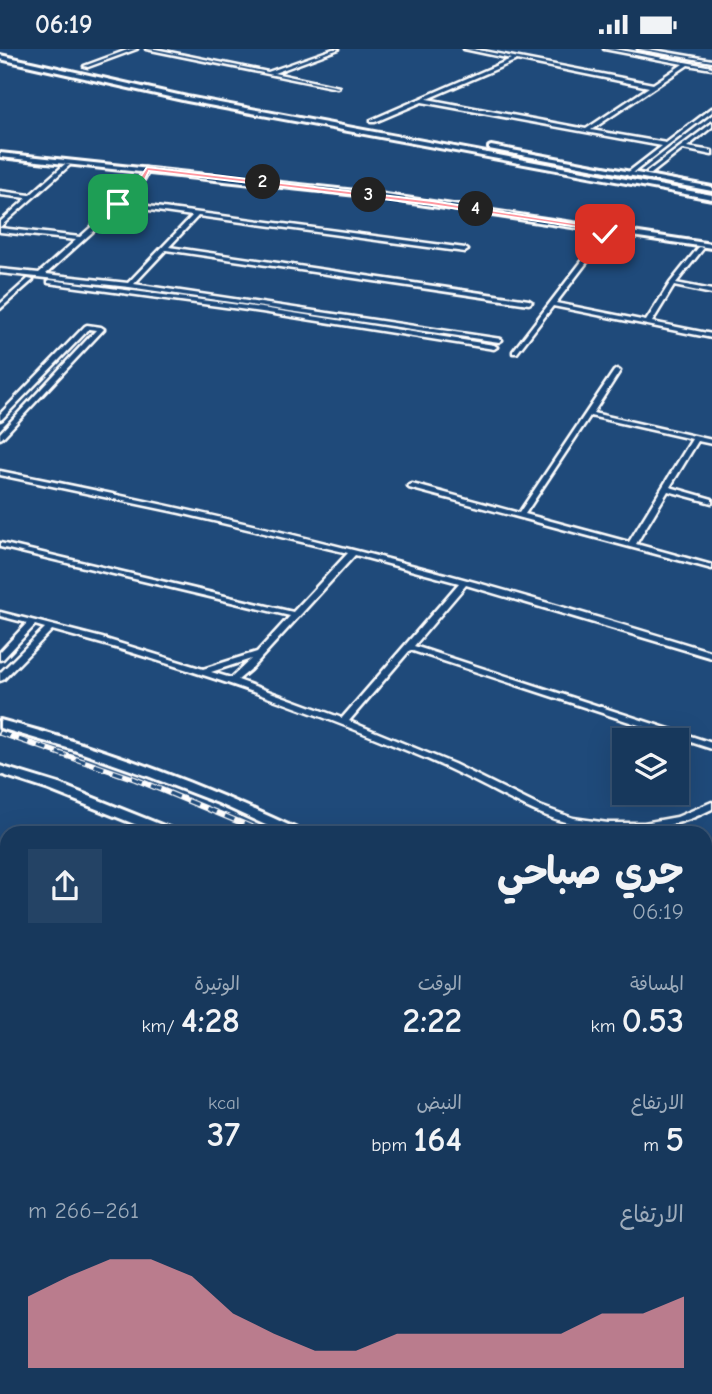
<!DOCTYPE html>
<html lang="ar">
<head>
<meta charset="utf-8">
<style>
  :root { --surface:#17385c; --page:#244365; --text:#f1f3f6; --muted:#9eacbb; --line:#365272; --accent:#ff9aa2 }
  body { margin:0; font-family:"Comic Neue","Playpen Sans Arabic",sans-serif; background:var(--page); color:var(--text); direction:rtl; height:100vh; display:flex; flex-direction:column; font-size:26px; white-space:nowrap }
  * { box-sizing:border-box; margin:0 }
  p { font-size:23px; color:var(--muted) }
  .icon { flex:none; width:38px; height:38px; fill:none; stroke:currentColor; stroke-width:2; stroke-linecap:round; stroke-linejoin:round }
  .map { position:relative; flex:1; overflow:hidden; direction:ltr }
  .side { position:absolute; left:0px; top:777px; width:712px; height:569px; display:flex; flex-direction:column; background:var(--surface); border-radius:21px 21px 0 0; box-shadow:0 7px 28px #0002,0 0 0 2px var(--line); direction:rtl }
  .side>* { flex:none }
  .tools { position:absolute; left:612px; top:679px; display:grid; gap:14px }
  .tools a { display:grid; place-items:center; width:77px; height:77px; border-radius:0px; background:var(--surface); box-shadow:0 7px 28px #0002,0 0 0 2px var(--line); font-size:35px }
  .pin { position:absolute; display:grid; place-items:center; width:60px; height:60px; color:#fff; margin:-30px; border-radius:14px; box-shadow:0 4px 10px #0006 }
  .km { position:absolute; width:35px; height:35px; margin:-18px; border-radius:50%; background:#222; color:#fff; font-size:19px; line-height:35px; text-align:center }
  .round { display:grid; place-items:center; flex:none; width:74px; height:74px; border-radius:0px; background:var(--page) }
  .head { display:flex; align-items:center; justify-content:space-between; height:119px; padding:0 28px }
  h1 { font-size:38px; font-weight:700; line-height:52px }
  .figures { display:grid; grid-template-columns:repeat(3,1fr); gap:10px; height:119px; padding:7px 28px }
  .figures div { display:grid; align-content:center }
  .figures b { font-size:35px; font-weight:700 }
  .figures small { font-size:19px; font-weight:400 }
  .figures p { font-size:19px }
  .chart { height:196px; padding:14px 28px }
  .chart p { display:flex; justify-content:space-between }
  .chart svg { width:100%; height:126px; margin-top:7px; fill:var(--accent); opacity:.7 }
  .status { display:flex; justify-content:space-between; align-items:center; height:49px; padding:0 35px; background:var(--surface); direction:ltr }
  .status svg { height:19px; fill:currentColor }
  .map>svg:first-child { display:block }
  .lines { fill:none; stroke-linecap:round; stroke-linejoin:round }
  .minor-casing { stroke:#fff; stroke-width:5 }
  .tertiary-casing { stroke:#fff; stroke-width:6 }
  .secondary-casing { stroke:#fff; stroke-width:6 }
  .minor { fill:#1f4a7a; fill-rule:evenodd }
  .tertiary { fill:#1f4a7a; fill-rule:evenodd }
  .secondary { fill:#1f4a7a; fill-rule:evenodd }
  .rail-far1-casing { stroke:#fff; stroke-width:6 }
  .rail-casing { stroke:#fff; stroke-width:7 }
  .rail-far1 { stroke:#1f4a7a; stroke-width:3.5; stroke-dasharray:10; stroke-linecap:butt }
  .rail { stroke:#1f4a7a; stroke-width:4.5; stroke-dasharray:13; stroke-linecap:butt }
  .route { fill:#ff9aa2; stroke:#fff; stroke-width:2 }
</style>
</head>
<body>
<div class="status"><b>06:19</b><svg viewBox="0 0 49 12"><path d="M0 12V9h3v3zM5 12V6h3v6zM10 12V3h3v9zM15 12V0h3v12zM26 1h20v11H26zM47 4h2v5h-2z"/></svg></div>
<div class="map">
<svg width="712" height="1345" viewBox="0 0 712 1345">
  <rect width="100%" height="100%" fill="#1f4a7a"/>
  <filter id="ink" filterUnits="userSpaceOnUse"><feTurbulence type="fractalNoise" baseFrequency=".0143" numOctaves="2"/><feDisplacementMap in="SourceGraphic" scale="14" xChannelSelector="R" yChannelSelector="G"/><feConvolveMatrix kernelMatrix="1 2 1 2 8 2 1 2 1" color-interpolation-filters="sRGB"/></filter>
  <g filter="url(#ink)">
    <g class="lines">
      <g class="minor-casing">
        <g id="minor">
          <path d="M130 0H137L88 18 84 17Z"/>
          <path d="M146 0H155L268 23 333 0H339L274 24 339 38 337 39Z"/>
          <path d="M464 0H473L653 35 683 15 604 0H614L712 18V20L688 16 591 81 666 94 712 59V63L629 127 627 126V124L662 97 422 53 375 73H371V71L511 10ZM517 11 649 38 586 80 427 50Z"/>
          <path d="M638 0H648L712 11V13Z"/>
          <path d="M712 74V78L687 98 712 102V106L683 100 651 125H647V123Z"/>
          <path d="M65 115 70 116 0 178V173L27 149 0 146V142L30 146Z"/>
          <path d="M145 119 150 120 137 143 125 154 465 199 468 201 465 203 198 167 169 198 529 251 532 253 529 255 166 201 134 235 501 290 502 291 499 293 129 238 0 224V220L39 224 76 191 0 183V179L80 188 116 156V154L119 153 133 141ZM121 157 192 167 128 234 46 225Z"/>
          <path d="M612 173 617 174 556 254 646 272 670 234 698 199 700 198 703 200 676 234 712 241V245L674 237 652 273 712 285V289L553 257 517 304H513V302Z"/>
          <path d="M28 230 33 231 0 260V255Z"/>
          <path d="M50 231 262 259 494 296 497 298 494 300 262 263 48 234V232Z"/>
          <path d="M87 276 101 278 104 280 2 389 0 390V384L96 281 89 280 2 370 0 371V365L85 277Z"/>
          <path d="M617 320 620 322 593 364 712 391V395L698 392 670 438 712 450V454L668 442 636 495 712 516V520L409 439 408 437 412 435 519 464 614 322ZM590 367 692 390 629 493 525 465Z"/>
          <path d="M0 422C121 446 242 472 361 503 479 533 596 567 712 603V609L466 536 414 597 712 694V700L410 601 349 672 454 715 537 756 573 769 608 774H644L677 768 712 753V760C669 783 619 786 573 775 539 767 510 750 480 735 453 721 426 709 398 698 284 651 171 613 52 581L3 631 0 632V624L45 579 35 576 3 610 0 611V603L27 574 0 567V563L102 589 203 620 257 603 290 567 0 498V494L293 563 348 504 180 464 0 426ZM355 506 459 534 342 669 238 631 250 621ZM251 610 231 629 211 623Z"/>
        </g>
      </g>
      <g class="tertiary-casing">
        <g id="tertiary">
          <path d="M0 6 187 48 712 146V150L187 52 0 10Z"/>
          <path d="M491 97 712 138V142L489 100V98Z"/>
          <path d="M0 104 366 143 712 195V199L366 147 0 108Z"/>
        </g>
      </g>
      <g class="secondary-casing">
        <g id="secondary">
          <path d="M0 671C103 698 203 736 299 781L301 784H283L218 754 145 726 71 700 0 679Z"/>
          <path d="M0 717 59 735 174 781 176 784H157L49 741 0 725Z"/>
          <path d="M705 1001 712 1004V1017L705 1014Z"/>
          <path d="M705 1078 712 1081V1094L705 1092Z"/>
        </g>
      </g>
      <use href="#minor" class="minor"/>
      <use href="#tertiary" class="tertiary"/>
      <use href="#secondary" class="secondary"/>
      <g class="rail-far1-casing">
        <path id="rail-far1" d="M0 684 135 730 266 784"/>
      </g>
      <g class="rail-casing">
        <g id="rail">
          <path d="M705 1023 712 1027"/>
          <path d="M705 1037 712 1041"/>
        </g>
      </g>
      <use href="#rail-far1" class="rail-far1"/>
      <use href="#rail" class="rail"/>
    </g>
  </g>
  <path class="route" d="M147 118 432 152 612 180 605 188 601 185 604 182 432 156 149 122 140 140 120 157H115V154L134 138Z"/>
</svg>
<div class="tools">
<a><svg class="icon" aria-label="layers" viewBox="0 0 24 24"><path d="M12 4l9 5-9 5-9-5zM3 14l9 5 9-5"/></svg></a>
</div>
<div class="pin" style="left:118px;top:155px;background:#1e9e55"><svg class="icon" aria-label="arrive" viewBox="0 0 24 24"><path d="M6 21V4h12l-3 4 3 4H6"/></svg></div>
<div class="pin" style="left:605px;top:185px;background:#d93025"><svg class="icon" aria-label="check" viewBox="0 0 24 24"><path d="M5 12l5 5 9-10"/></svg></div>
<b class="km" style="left:263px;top:133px">2</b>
<b class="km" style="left:369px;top:146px">3</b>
<b class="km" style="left:476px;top:160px">4</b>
<section class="side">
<div class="head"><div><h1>جري صباحي</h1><p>06:19</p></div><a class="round"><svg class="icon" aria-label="share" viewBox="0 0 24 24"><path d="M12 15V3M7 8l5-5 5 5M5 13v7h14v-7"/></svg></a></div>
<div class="figures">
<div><p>المسافة</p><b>0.53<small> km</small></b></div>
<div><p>الوقت</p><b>2:22</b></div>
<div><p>الوتيرة</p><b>4:28<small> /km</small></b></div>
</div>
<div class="figures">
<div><p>الارتفاع</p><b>5<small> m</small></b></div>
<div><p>النبض</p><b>164<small> bpm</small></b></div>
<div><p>kcal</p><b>37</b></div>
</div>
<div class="chart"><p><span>الارتفاع</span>261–266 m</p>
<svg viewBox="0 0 160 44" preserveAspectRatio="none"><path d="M0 44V19L10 12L20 6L30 6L40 12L50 25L60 32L70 38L80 38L90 32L100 32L110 32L120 32L130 32L140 25L150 25L160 19V44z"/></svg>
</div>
</section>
</div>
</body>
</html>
